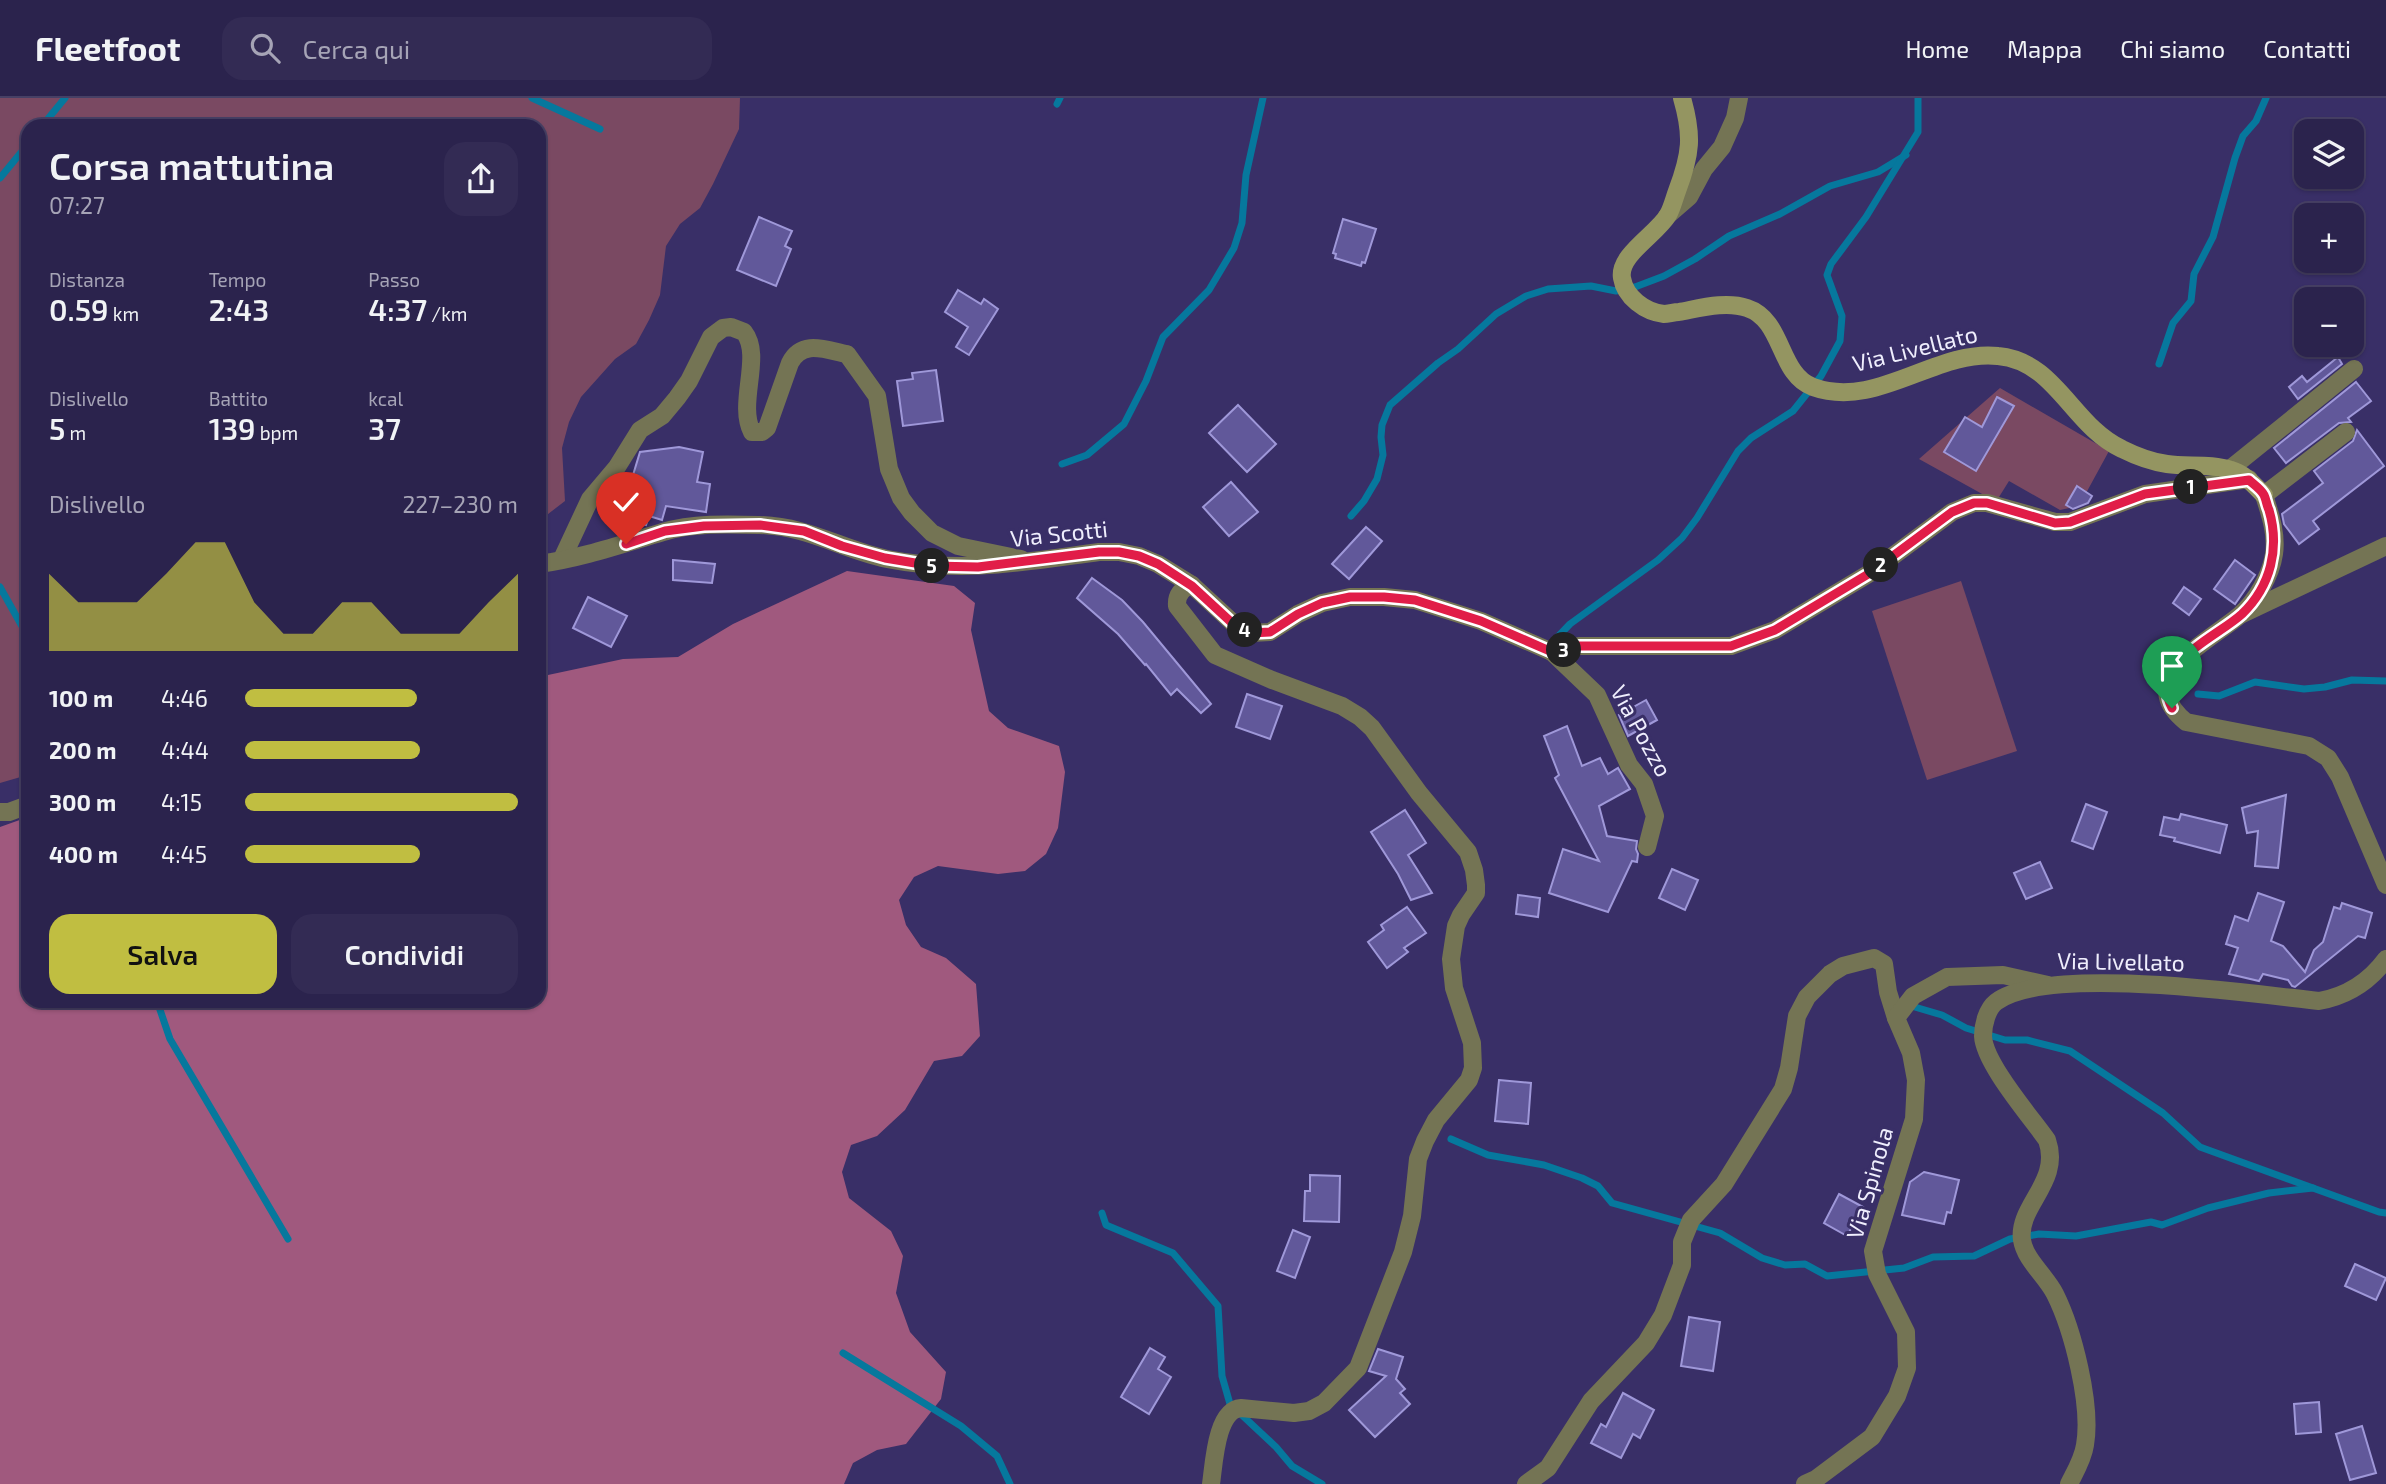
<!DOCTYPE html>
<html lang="it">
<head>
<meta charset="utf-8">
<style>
  :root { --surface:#2b234d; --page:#332b54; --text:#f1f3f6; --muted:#a6a4b6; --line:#474065; --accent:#c0be41 }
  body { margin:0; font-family:"Exo 2",sans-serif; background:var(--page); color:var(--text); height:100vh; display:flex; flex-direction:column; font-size:26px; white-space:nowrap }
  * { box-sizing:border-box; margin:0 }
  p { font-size:23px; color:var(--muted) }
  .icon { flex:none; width:38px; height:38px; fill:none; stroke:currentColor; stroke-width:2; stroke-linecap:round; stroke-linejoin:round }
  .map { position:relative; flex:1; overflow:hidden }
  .side { position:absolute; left:21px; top:21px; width:525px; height:889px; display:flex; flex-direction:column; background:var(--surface); border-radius:21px; box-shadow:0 2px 5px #0004,0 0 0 2px var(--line) }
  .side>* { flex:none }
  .fabs { position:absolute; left:2294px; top:21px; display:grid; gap:14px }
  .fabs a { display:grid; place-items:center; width:70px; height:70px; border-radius:14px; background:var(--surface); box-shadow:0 2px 5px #0004,0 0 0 2px var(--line); font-size:35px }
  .pin { position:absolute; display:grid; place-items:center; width:60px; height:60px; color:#fff; margin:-72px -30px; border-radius:50% 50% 50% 0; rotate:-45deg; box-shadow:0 0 7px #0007 }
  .pin .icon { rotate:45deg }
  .km { position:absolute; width:35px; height:35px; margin:-18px; border-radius:50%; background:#222; color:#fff; font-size:19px; line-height:35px; text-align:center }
  .round { display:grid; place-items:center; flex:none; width:74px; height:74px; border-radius:21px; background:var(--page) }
  .head { display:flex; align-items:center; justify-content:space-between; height:119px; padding:0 28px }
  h1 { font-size:38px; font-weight:600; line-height:52px }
  .stats { display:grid; grid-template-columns:repeat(3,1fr); gap:10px; height:119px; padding:7px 28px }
  .stats div { display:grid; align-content:center }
  .stats b { font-size:30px; font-weight:600 }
  .stats small { font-size:19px; font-weight:400 }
  .stats p { font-size:19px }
  .chart { height:196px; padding:14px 28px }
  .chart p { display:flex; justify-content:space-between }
  .chart svg { width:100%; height:126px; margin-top:7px; fill:var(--accent); opacity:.7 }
  .button { display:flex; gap:14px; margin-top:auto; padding:14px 28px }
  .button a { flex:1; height:80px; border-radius:21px; background:var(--accent); color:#111; font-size:28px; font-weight:600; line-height:80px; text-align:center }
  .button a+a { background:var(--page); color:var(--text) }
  ul { padding:0 28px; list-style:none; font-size:23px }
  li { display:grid; grid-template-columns:112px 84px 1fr; align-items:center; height:52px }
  li i { height:18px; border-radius:9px; background:var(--accent) }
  header { display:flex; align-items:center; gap:42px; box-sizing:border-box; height:98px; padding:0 35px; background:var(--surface); border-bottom:2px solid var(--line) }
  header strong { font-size:33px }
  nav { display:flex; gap:38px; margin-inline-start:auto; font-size:24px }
  .search { width:490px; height:63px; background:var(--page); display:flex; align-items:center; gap:18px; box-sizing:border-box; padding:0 24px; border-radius:21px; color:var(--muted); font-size:26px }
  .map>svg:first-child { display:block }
  .green { fill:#7a4962 }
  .forest { fill:#a0597e }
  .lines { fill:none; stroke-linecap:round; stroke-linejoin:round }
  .stream { stroke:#06789d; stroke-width:7 }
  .building { fill:#61589a; stroke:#9f98d9; stroke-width:2 }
  .minor { stroke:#747454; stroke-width:18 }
  .tertiary { stroke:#747454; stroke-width:18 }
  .secondary { stroke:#949561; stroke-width:18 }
  .route-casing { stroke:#fff; stroke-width:14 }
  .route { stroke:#e11d48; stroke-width:9 }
  .labels { text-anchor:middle; stroke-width:6; stroke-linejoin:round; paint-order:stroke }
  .street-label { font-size:23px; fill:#efeefd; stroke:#392f67 }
</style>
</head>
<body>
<header>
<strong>Fleetfoot</strong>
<div class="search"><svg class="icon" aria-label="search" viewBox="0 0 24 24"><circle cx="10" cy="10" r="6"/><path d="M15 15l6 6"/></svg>Cerca qui</div>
<nav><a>Home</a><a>Mappa</a><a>Chi siamo</a><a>Contatti</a></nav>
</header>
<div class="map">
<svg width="2386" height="1386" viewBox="0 0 2386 1386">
  <rect width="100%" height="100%" fill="#392f67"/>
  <g class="green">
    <path d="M0 0H740L739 31 713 86 700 110 680 126 666 148 660 197 649 222 636 246 615 261 581 299 569 324 562 350 565 403 539 423V28H28V673L24 678 0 685Z"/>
    <path d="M2000 290 2109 353 2079 408 2060 412 2009 383 1999 399 1984 397 1919 361Z"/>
    <path d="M1961 483 2017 653 1927 682 1872 513Z"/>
  </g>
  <path class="forest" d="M847 473 954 488 975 505 971 532 989 613 1008 630 1059 648 1065 674 1058 730 1046 756 1025 773 998 776 938 768 914 779 899 802 906 827 921 849 946 860 976 886 980 938 962 958 934 963 905 1012 877 1038 851 1047 842 1074 849 1100 891 1133 903 1158 896 1195 910 1234 946 1274 941 1301 906 1346 877 1352 853 1365 844 1386H0V729L28 719V903H539V583L548 577 623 561 678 559 733 526Z"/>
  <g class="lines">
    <g class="stream">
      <path d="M532 0 600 31"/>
      <path d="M1057 6 1060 0"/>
      <path d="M42 28 65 0"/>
      <path d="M0 80 28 46"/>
      <path d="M2159 266 2173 225 2191 203 2194 176 2213 139 2235 60 2243 38 2256 23 2266 0"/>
      <path d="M1062 366 1087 357 1124 326 1146 283 1163 239 1209 192 1234 150 1242 125 1246 77 1263 0"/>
      <path d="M1351 418 1364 403 1377 381 1383 357 1381 339 1382 327 1390 307 1438 265 1458 251 1496 216 1526 198 1548 191 1591 188 1616 193 1635 189 1664 178 1695 161 1729 138 1780 116 1830 88 1878 74 1906 57"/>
      <path d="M0 489 28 539"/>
      <path d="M1549 548 1570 526 1658 462 1682 440 1697 420 1738 353 1751 340 1793 313 1821 278 1840 243 1842 218 1827 177 1831 166 1866 119 1918 34V0"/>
      <path d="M2198 596 2219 598 2255 584 2304 591 2325 589 2352 582 2386 583"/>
      <path d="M157 903 170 941 288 1141"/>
      <path d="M1908 907 1942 917 1966 930 2005 942H2027L2070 953 2163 1015 2200 1049 2379 1114 2386 1115"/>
      <path d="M1451 1041 1488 1057 1544 1067 1582 1080 1598 1088 1612 1105 1720 1135 1762 1160 1785 1167 1805 1166 1827 1178 1904 1170 1933 1159 1974 1158 2010 1141 2039 1136 2076 1138 2151 1124 2162 1127 2208 1110 2269 1095 2313 1090"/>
      <path d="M1102 1115 1106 1127 1173 1155 1218 1208 1222 1278 1230 1306 1276 1349 1292 1368 1322 1386"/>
      <path d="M843 1255 961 1328 997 1358 1010 1386"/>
    </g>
  </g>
  <g class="building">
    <path d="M759 119 792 133 785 148 791 151 776 188 737 172Z"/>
    <path d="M1343 121 1376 131 1365 165 1362 164 1361 168 1335 160 1336 156 1333 155Z"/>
    <path d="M958 192 981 206 984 201 998 211 969 257 956 249 968 229 945 214Z"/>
    <path d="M2338 259 2342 266 2298 301 2289 289 2302 278 2307 284Z"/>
    <path d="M936 272 943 323 903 328 897 283 913 281 912 275Z"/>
    <path d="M2356 284 2371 303 2348 320 2351 324 2339 325 2286 365 2274 350Z"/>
    <path d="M1997 299 2014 308 1976 373 1944 354 1965 319 1982 329Z"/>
    <path d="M1238 307 1276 346 1247 374 1209 335Z"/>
    <path d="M2357 332 2384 368 2313 423 2319 431 2299 446 2284 426 2282 416 2323 385 2314 373 2353 343Z"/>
    <path d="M679 349 703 354 697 384 710 386 706 414 666 408 662 422 649 418 646 427 620 420 640 354Z"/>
    <path d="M1231 384 1258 414 1229 438 1203 409Z"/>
    <path d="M2077 388 2092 398 2088 405 2073 411 2066 407Z"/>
    <path d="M1366 429 1382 443 1349 481 1332 466Z"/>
    <path d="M673 462 715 466 712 485 673 482Z"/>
    <path d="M2235 462 2255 477 2235 506 2214 491Z"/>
    <path d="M1092 480 1122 502 1143 524 1211 606 1201 615 1177 591 1171 597 1146 566 1145 567 1118 536 1077 500Z"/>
    <path d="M2184 489 2201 501 2189 517 2173 505Z"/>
    <path d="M588 499 627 518 611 549 573 530Z"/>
    <path d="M1247 596 1282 608 1270 641 1236 629Z"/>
    <path d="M1646 602 1657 622 1628 638 1619 617Z"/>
    <path d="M1567 628 1582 668 1600 660 1608 676 1618 670 1630 691 1599 708 1607 738 1637 743 1636 751 1638 756 1637 764 1632 763 1608 814 1549 795 1563 751 1599 763 1555 680 1559 677 1544 638Z"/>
    <path d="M2286 697 2278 770 2255 768 2258 733 2247 735 2242 710Z"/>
    <path d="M2086 706 2107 714 2093 751 2072 743Z"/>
    <path d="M1405 712 1426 745 1408 757 1432 795 1411 802 1398 776 1371 734Z"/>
    <path d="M2181 716 2227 727 2220 755 2174 743 2175 740 2160 737 2164 719 2179 722Z"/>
    <path d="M2040 764 2052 790 2026 801 2014 775Z"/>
    <path d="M1672 771 1698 782 1685 812 1659 800Z"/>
    <path d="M2258 795 2284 804 2271 843 2283 848 2305 874 2314 852 2323 844 2334 809 2340 811 2342 805 2372 815 2365 840 2358 838 2295 889 2292 888 2288 882 2263 876 2259 883 2229 876 2238 850 2226 846 2235 818 2248 823Z"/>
    <path d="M1518 797 1540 800 1538 819 1516 816Z"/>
    <path d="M1407 809 1426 835 1404 850 1408 854 1387 870 1368 844 1384 832 1381 827Z"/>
    <path d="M1499 982 1531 985 1528 1026 1495 1023Z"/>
    <path d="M1924 1074 1959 1082 1951 1115 1947 1114 1944 1126 1902 1117 1910 1084Z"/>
    <path d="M1310 1077 1340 1078 1339 1124 1304 1123 1305 1093H1310Z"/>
    <path d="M1839 1096 1863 1109 1847 1138 1824 1125Z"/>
    <path d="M1293 1132 1310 1139 1295 1180 1277 1173Z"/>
    <path d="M2355 1166 2386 1180 2376 1202 2345 1188Z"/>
    <path d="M1689 1219 1720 1224 1713 1273 1681 1268Z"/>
    <path d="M1150 1250 1165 1259 1158 1271 1171 1279 1149 1316 1121 1299Z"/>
    <path d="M1378 1251 1403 1259 1396 1281 1405 1291 1400 1295 1410 1306 1375 1339 1349 1312 1386 1278 1369 1273Z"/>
    <path d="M1623 1295 1654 1312 1640 1340 1633 1336 1621 1360 1591 1345 1601 1326 1606 1329Z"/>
    <path d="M2319 1304 2321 1334 2296 1336 2294 1306Z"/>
    <path d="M2362 1328 2376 1375 2350 1382 2336 1336Z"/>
  </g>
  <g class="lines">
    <g class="minor">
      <path d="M1667 118 1689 99 1704 71 1722 49 1735 20 1739 0"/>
      <path d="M2230 371 2354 271"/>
      <path d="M2264 397 2346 334"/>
      <path d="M562 461 590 401 617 369 640 332 662 318 677 300 689 283 711 239 723 230 731 229 744 234C763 258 737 305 752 334H762L767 330 790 265C802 241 826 252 847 256L877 298 889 371 901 400 912 415 932 435 958 448 1021 461"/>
      <path d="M1192 487C1182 490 1176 497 1177 508L1215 557 1272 582 1342 608 1360 619 1372 630 1419 695 1468 754 1474 772 1476 787V795L1461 817 1456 828 1451 861 1454 890 1472 945 1473 970 1469 982 1436 1022 1425 1043 1418 1061 1412 1118 1403 1154 1358 1270 1324 1305 1309 1313 1294 1315 1241 1310C1216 1312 1214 1366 1211 1386"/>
      <path d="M2242 516 2386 448"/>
      <path d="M1552 554 1597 597 1629 667 1644 686 1655 718 1647 749"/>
      <path d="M1526 1386 1548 1370 1591 1303 1646 1245 1663 1217 1682 1167V1144L1691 1122 1724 1086 1783 991 1789 970 1797 918 1807 899 1830 876 1843 868 1874 860 1884 866 1888 894 1896 920"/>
      <path d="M1805 1386 1816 1381 1872 1339 1897 1298 1907 1270 1906 1234 1877 1176 1873 1153 1914 1021 1916 982 1911 955 1896 920 1913 898 1947 879 2003 877 2048 887"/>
    </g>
    <g class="tertiary">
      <path d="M2264 397C2270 416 2277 436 2274 456 2271 477 2256 503 2240 517 2211 542 2131 580 2186 624L2309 648 2328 660 2340 679 2386 787"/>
      <path d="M539 466C582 460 622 446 663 434 692 425 728 426 759 427 808 428 841 451 887 461 963 476 1024 464 1099 454H1119L1139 458 1158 466 1192 487 1232 524 1251 535 1270 534 1298 516 1322 505 1350 499H1384L1415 502 1481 523 1552 554 1579 548H1731L1775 532 1870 475 1952 414 1974 405H1987L2055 424H2070L2145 396 2249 381"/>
      <path d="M0 714H9L28 707"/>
      <path d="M2069 1386C2075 1374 2083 1361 2085 1347 2092 1307 2073 1232 2055 1196 2046 1178 2025 1162 2022 1142 2017 1108 2062 1084 2047 1042 2030 1018 1984 965 1983 938 1983 927 1987 911 1996 904 2046 866 2253 896 2319 903 2347 898 2369 884 2386 861"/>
    </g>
    <path class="secondary" d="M1682 0C1693 38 1691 56 1677 93 1674 101 1672 110 1668 117 1657 136 1618 157 1622 180 1625 199 1645 214 1664 216 1668 216 1674 214 1679 214 1701 210 1726 203 1747 210 1784 222 1778 276 1813 289 1877 312 1936 251 1998 258 2056 263 2072 328 2122 351 2136 358 2152 364 2167 366 2187 369 2211 365 2231 372 2245 376 2254 387 2264 397"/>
  </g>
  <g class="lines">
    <g class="route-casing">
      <path id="route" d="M626 446 665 433 704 428 760 427 804 433 842 448 885 460 933 468 978 469 1099 454H1119L1139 458 1158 466 1192 488 1231 524 1251 535 1270 534 1298 516 1322 505 1350 499H1384L1415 502 1481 523 1552 554 1579 548H1731L1775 532 1870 475 1952 414 1974 405H1987L2055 425 2070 424 2145 396 2249 382C2253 386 2261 391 2264 397 2266 401 2267 408 2269 412 2280 450 2271 488 2242 516 2217 539 2149 566 2172 610"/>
    </g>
    <use href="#route" class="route"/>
  </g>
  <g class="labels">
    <g class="street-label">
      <text transform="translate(1915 251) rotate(-14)" y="8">Via Livellato</text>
      <text transform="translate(1059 436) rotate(-6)" y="8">Via Scotti</text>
      <text transform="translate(1641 633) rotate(61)" y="8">Via Pozzo</text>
      <text transform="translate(2121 864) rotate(1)" y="8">Via Livellato</text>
      <text transform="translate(1870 1085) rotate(-74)" y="8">Via Spinola</text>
    </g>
  </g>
</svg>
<div class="fabs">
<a><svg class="icon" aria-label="layers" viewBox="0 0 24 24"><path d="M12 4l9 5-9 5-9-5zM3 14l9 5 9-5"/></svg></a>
<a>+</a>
<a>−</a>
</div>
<div class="pin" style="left:2172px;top:610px;background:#1e9e55"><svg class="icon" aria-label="arrive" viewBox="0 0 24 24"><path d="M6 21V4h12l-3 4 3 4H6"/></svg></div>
<div class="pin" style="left:626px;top:446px;background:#d93025"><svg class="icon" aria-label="check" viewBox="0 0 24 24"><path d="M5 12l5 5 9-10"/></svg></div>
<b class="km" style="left:2191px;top:389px">1</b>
<b class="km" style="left:1881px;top:467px">2</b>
<b class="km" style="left:1564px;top:552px">3</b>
<b class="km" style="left:1245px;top:532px">4</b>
<b class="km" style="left:932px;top:468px">5</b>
<section class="side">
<div class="head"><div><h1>Corsa mattutina</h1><p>07:27</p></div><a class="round"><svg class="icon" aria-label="share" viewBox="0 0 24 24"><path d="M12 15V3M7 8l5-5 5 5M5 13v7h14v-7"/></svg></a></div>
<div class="stats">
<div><p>Distanza</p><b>0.59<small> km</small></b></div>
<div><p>Tempo</p><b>2:43</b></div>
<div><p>Passo</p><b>4:37<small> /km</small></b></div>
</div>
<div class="stats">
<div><p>Dislivello</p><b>5<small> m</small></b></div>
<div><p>Battito</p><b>139<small> bpm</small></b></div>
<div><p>kcal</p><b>37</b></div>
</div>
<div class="chart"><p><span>Dislivello</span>227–230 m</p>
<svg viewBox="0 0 160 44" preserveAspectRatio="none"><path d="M0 44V17L10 27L20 27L30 27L40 17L50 6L60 6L70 27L80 38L90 38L100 27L110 27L120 38L130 38L140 38L150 27L160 17V44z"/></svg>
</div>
<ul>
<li><b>100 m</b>4:46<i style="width:63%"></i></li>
<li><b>200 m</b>4:44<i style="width:64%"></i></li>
<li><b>300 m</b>4:15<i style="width:100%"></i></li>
<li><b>400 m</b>4:45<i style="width:64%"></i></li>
</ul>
<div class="button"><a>Salva</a><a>Condividi</a></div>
</section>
</div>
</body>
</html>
